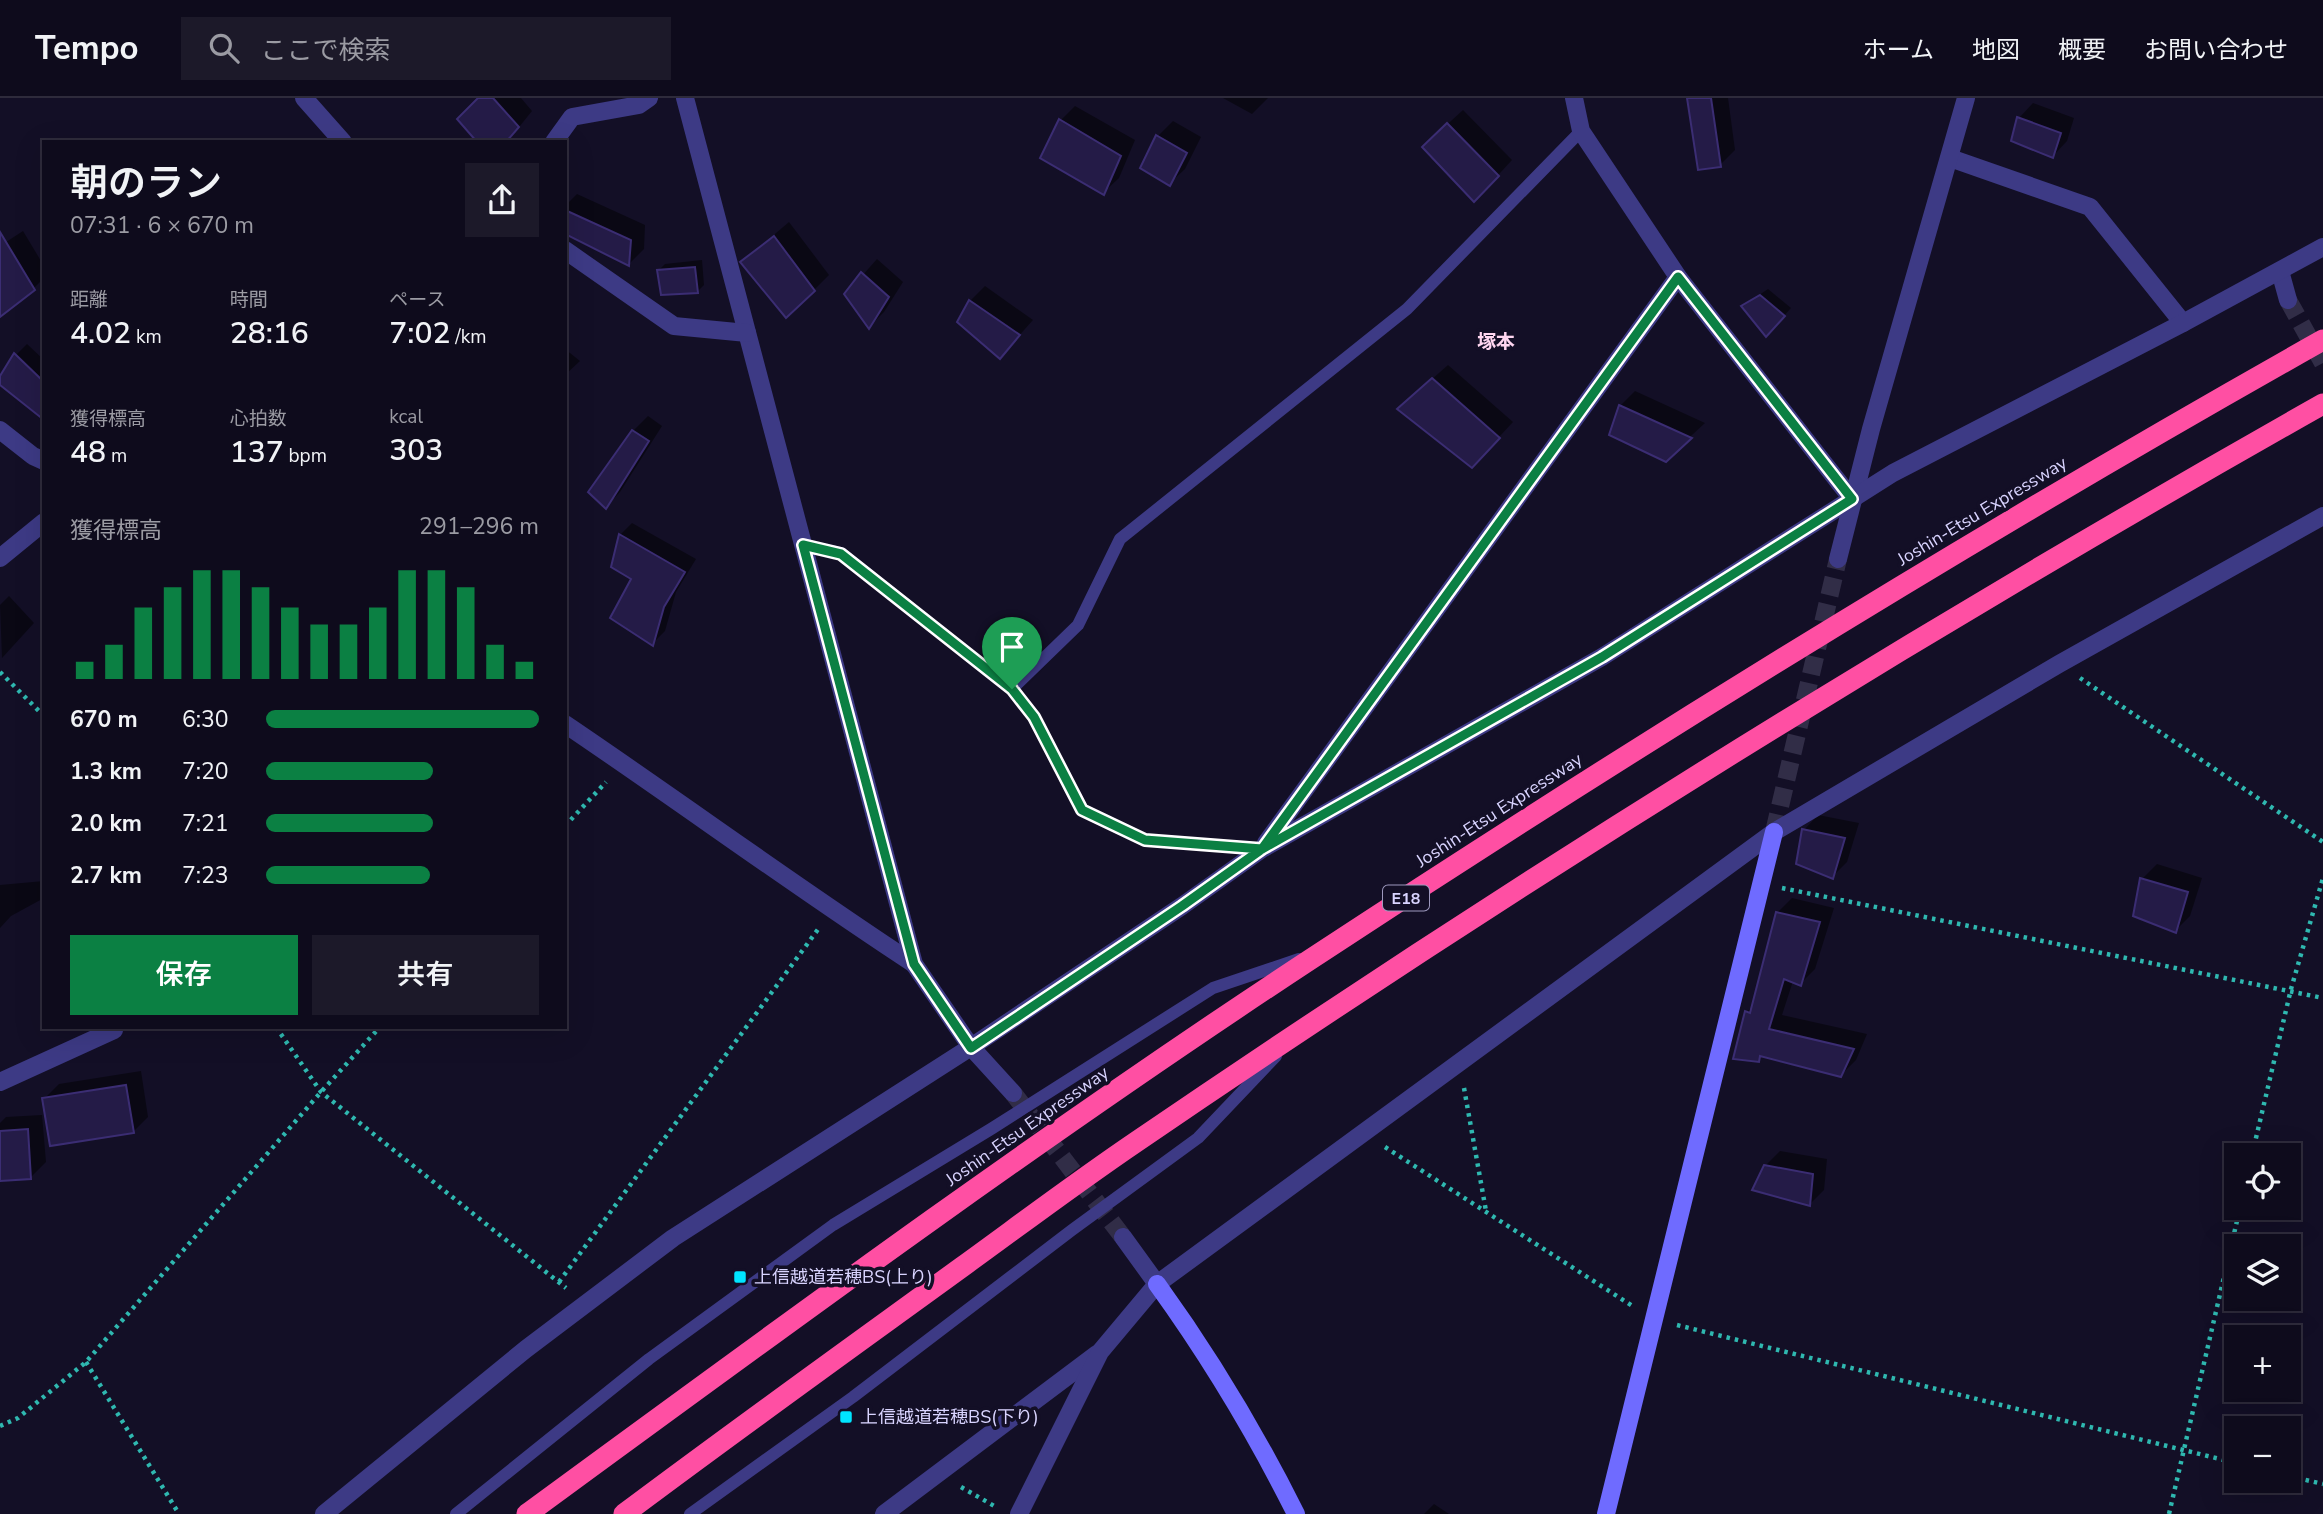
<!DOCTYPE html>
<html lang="ja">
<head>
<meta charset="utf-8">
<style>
  :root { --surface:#0e0b1c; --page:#1c1929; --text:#f1f3f6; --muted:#9b9ba3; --line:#2e2b3b; --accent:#0b8043 }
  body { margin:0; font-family:"Nunito Sans","Noto Sans JP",sans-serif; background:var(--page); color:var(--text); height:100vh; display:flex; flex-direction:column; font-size:26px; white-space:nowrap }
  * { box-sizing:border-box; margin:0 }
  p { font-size:23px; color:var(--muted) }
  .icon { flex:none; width:38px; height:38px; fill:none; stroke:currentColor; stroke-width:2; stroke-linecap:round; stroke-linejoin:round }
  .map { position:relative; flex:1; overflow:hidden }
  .side { position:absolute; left:42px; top:42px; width:525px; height:889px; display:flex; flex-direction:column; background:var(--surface); border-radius:0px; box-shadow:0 7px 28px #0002,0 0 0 2px var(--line) }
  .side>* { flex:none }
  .fabs { position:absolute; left:2224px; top:1045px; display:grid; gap:14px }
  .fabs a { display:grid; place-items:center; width:77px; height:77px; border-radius:0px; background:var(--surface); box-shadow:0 7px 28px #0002,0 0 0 2px var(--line); font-size:35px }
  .pin { position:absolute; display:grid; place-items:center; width:60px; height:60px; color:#fff; margin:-72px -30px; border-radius:50% 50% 50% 0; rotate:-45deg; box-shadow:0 0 7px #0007 }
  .pin .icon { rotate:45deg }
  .round { display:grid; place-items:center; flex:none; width:74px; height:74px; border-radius:0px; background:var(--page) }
  .overview { display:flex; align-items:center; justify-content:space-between; height:119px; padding:0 28px }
  h1 { font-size:38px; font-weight:600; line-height:52px }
  .stats { display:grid; grid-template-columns:repeat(3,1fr); gap:10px; height:119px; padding:7px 28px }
  .stats div { display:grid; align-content:center }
  .stats b { font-size:30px; font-weight:600 }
  .stats small { font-size:19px; font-weight:400 }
  .stats p { font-size:19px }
  .chart { height:196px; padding:14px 28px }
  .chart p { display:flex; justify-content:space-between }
  .chart svg { width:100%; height:126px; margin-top:7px; stroke:var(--accent); stroke-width:6 }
  .primary-button { display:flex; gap:14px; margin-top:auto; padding:14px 28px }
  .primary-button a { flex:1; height:80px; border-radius:0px; background:var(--accent); color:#fff; font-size:28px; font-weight:600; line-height:80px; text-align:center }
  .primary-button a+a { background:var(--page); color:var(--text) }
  ul { padding:0 28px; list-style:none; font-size:23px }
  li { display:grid; grid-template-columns:112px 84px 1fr; align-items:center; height:52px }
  li i { height:18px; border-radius:9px; background:var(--accent) }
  header { display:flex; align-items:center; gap:42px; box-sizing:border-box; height:98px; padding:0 35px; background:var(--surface); border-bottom:2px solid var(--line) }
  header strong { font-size:33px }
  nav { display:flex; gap:38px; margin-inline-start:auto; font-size:24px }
  .search { width:490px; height:63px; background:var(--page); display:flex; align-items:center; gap:18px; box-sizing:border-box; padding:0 24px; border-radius:0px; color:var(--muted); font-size:26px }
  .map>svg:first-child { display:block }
  .shadow { fill:#0007 }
  .building { fill:#241b47; stroke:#3b2d73; stroke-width:2 }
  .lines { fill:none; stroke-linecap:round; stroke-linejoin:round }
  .street-tunnel { stroke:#312d47; stroke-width:18; stroke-dasharray:18 9; stroke-linecap:butt }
  .path { stroke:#2fb8b0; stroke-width:4.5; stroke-dasharray:3.5 5; stroke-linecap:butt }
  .lane { stroke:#3d3a85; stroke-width:12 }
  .street { stroke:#3d3a85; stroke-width:18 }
  .secondary { stroke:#6f6bff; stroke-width:18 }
  .highway { stroke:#ff4fa3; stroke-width:21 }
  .route-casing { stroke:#fff; stroke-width:14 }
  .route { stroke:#0b8043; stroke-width:9 }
  .poi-dot { fill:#00e5ff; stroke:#130f26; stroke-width:2.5 }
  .labels { text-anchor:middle; stroke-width:7; stroke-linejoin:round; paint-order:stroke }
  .shield { fill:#130f26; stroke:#9e99be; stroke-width:2 }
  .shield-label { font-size:16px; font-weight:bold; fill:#d9d4ff }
  .street-label { font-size:18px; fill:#d9d4ff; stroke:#130f26 }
  .poi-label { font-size:18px; fill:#d9d4ff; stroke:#130f26; text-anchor:start }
  .neighbourhood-label { font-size:19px; font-weight:bold; fill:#ffd6f0; stroke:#130f26 }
</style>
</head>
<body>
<header>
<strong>Tempo</strong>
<div class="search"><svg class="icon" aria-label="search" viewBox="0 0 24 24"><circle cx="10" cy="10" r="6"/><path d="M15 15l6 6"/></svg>ここで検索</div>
<nav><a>ホーム</a><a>地図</a><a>概要</a><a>お問い合わせ</a></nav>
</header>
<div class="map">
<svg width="2323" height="1416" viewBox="0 0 2323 1416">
  <rect width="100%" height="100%" fill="#130f26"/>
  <g class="shadow">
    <path d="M480 0H521L532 13 507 44H479Z"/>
    <path d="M1223 0H1268L1252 16Z"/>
    <path d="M1689 0H1728L1735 52 1720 67Z"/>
    <path d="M2033 5 2074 20 2067 43 2053 58 2013 42 2019 20Z"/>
    <path d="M1075 8 1135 42 1119 80 1104 94 1061 22Z"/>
    <path d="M1463 12 1512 62 1489 87 1439 34Z"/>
    <path d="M1173 23 1201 39 1185 71 1170 85 1143 69 1158 38Z"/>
    <path d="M577 96 645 127 644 151 629 166 565 134V108Z"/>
    <path d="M789 124 829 177 814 192 742 164Z"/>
    <path d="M23 133 44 168V180L33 191 0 199V148Z"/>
    <path d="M877 161 903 184 884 214 870 228 846 196Z"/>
    <path d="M702 162 704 187 697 194 659 172 665 166Z"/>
    <path d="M985 188 1033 222 1000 259 959 224 970 203Z"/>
    <path d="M1768 191 1791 210 1773 230 1743 208Z"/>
    <path d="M27 246 44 262V320L0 284 16 257Z"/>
    <path d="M565 251 580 263 565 277Z"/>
    <path d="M1448 267 1513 324 1486 353 1414 297Z"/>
    <path d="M1635 293 1705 325 1665 362 1620 308Z"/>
    <path d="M648 318 662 328 620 394 606 409 633 333Z"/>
    <path d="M632 425 696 461 676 494 665 533 653 545 620 437Z"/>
    <path d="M9 498 34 525 2 560 0 507Z"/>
    <path d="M1818 717 1859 725 1847 764 1832 779 1804 732Z"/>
    <path d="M2157 766 2202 780 2190 818 2175 833 2142 781Z"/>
    <path d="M44 783V800L11 818 0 830V787Z"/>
    <path d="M1792 800 1834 810 1815 871 1800 886 1793 883 1782 917 1867 936 1856 962 1841 977 1763 957 1758 962 1747 914 1754 907 1777 815Z"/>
    <path d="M141 973 148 1019 133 1034 44 1001 59 986Z"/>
    <path d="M42 1017 46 1064 31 1079 0 1081V1025L6 1019Z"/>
    <path d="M1780 1053 1827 1061 1824 1092 1810 1106 1765 1068Z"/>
    <path d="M1434 1406 1449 1416H1424Z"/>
  </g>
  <g class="building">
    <path d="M478 0H493L519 29 506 44H477L457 21Z"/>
    <path d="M1687 0H1711L1721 69 1698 72Z"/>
    <path d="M2017 19 2061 35 2053 60 2011 43Z"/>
    <path d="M1059 21 1121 58 1104 97 1040 60Z"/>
    <path d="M1447 25 1499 78 1474 104 1422 49Z"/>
    <path d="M1156 37 1187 55 1170 88 1140 70Z"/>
    <path d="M565 112 631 142 629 168 565 136Z"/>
    <path d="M0 134 35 192 0 219Z"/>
    <path d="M774 138 815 193 786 220 740 164Z"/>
    <path d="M695 169 698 195 661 197 657 172Z"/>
    <path d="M861 174 889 199 869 231 844 196Z"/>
    <path d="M1760 197 1785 218 1766 239 1741 208Z"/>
    <path d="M969 202 1020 237 1000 261 957 224Z"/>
    <path d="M14 255 44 284V322L0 287V278Z"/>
    <path d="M1432 280 1500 340 1472 370 1397 311Z"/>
    <path d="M1619 307 1692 340 1666 364 1609 337Z"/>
    <path d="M632 332 649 343 606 411 588 394Z"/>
    <path d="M619 436 685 474 664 509 653 548 610 520 631 481 611 469Z"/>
    <path d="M1802 731 1845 740 1833 781 1796 766Z"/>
    <path d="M2140 780 2188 794 2176 835 2133 818Z"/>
    <path d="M1776 814 1820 824 1801 888 1784 881 1769 931 1854 951 1841 979 1760 958 1759 964 1733 961 1745 913 1750 915Z"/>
    <path d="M126 987 134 1035 50 1048 42 1000Z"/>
    <path d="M28 1031 31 1081 0 1083V1033Z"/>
    <path d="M1764 1067 1813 1076 1810 1108 1752 1092Z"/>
  </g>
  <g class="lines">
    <g class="street-tunnel">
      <path d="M2288 202 2323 265"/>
      <path d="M1774 734 1838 461"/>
      <path d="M1013 995 1123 1139"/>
    </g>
    <g class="path">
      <path d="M0 574 44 618"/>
      <path d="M2080 580 2323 744"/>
      <path d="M565 728 606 684"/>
      <path d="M1782 790 2323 900"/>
      <path d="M276 929 321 994 566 1190"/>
      <path d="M1464 990 1486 1113"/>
      <path d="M1385 1049 1634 1209"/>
      <path d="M2252 1057 2291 891 2323 780"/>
      <path d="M559 1184 819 830"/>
      <path d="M1677 1227 2236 1365"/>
      <path d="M86 1264 179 1416"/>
      <path d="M0 1328 18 1320 86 1264 321 994 380 929"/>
      <path d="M2289 1378 2323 1386"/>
      <path d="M961 1389 996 1409"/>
      <path d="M2169 1416 2240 1110"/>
    </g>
    <g class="lane">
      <path d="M803 447 841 455 1012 591 1034 619 1082 712 1145 742 1262 751"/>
      <path d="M1012 591 1078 527 1120 441 1407 211 1581 33"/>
      <path d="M456 1416 649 1261 833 1127 991 1031 1213 890 1299 861"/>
      <path d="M690 1416 853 1299 1072 1132 1198 1040 1276 958"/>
    </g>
    <g class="street">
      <path d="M304 0 343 44"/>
      <path d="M685 0 914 866 971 949 1013 995"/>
      <path d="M1574 0 1581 33 1678 179 1852 401"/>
      <path d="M554 44 572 19 639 7 649 0"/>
      <path d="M1950 60 2090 109 2183 225"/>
      <path d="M565 152 674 228 747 235"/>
      <path d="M2280 173 2288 202"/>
      <path d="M0 332 33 358 44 363"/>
      <path d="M0 460 44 424"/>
      <path d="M1838 461 1871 331 1966 0"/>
      <path d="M565 626C682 705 796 789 914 866"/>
      <path d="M1266 745 1678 179"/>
      <path d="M0 984 114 932"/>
      <path d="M1123 1139 1157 1186"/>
      <path d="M324 1416 526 1251 673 1140 971 949 1182 808 1262 751 1602 559 1893 375 2183 225 2323 149"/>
      <path d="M884 1416 1097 1256"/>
      <path d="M1019 1416 1100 1254 1157 1186 1774 734 2059 566 2323 418"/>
    </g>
    <g class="secondary">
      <path d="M1157 1186C1209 1258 1256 1336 1296 1416"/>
      <path d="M1606 1416 1774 734"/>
    </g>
    <g class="highway">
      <path d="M527 1416C785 1227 1043 1037 1311 861 1641 644 1978 436 2323 242"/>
      <path d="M624 1416C736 1332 849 1251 962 1169 1020 1127 1077 1084 1136 1044 1521 781 1917 535 2323 306"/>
    </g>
  </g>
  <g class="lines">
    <g class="route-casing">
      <path id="route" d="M1012 591 841 456 803 447 914 866 971 950 1182 808 1262 751 1602 559 1852 401 1678 179 1262 751 1145 742 1082 712 1034 619 1012 591"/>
    </g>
    <use href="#route" class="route"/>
  </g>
  <g class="poi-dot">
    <rect x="733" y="1172" width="14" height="14" rx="3.5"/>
    <rect x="839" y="1312" width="14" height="14" rx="3.5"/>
  </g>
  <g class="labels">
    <rect class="shield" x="1383" y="787.5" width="46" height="25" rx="5"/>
    <g class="shield-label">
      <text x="1406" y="806">E18</text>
    </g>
    <g class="street-label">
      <text transform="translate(1982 413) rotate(-31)" y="6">Joshin-Etsu Expressway</text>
      <text transform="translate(1499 712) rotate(-33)" y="6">Joshin-Etsu Expressway</text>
      <text transform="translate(1027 1028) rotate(-35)" y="6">Joshin-Etsu Expressway</text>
    </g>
    <g class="poi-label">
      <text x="754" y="1185">上信越道若穂BS(上り)</text>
      <text x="860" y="1325">上信越道若穂BS(下り)</text>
    </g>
    <g class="neighbourhood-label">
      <text x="1496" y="250">塚本</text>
    </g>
  </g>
</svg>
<div class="fabs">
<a><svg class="icon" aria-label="locate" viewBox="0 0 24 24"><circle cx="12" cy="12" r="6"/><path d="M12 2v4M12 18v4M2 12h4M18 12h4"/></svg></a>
<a><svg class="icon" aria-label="layers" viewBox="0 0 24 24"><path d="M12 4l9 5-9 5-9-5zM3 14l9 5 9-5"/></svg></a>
<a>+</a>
<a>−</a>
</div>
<div class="pin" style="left:1012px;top:591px;background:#1e9e55"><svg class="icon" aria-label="arrive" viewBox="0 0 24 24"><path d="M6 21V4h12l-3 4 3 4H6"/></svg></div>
<section class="side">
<div class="overview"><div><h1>朝のラン</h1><p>07:31 · 6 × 670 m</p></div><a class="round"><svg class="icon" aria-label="share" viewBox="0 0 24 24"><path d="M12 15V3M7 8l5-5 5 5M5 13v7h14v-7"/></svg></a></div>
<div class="stats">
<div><p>距離</p><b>4.02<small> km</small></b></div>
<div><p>時間</p><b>28:16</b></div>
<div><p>ペース</p><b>7:02<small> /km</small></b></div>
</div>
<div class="stats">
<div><p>獲得標高</p><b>48<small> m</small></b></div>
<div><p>心拍数</p><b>137<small> bpm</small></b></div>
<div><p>kcal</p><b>303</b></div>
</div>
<div class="chart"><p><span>獲得標高</span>291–296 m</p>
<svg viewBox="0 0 160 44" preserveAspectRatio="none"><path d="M5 44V38M15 44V32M25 44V19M35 44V12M45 44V6M55 44V6M65 44V12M75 44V19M85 44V25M95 44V25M105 44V19M115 44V6M125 44V6M135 44V12M145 44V32M155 44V38"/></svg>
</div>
<ul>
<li><b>670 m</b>6:30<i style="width:100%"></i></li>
<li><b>1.3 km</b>7:20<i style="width:61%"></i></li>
<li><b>2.0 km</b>7:21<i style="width:61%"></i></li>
<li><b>2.7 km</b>7:23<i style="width:60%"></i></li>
</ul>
<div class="primary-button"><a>保存</a><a>共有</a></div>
</section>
</div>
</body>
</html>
